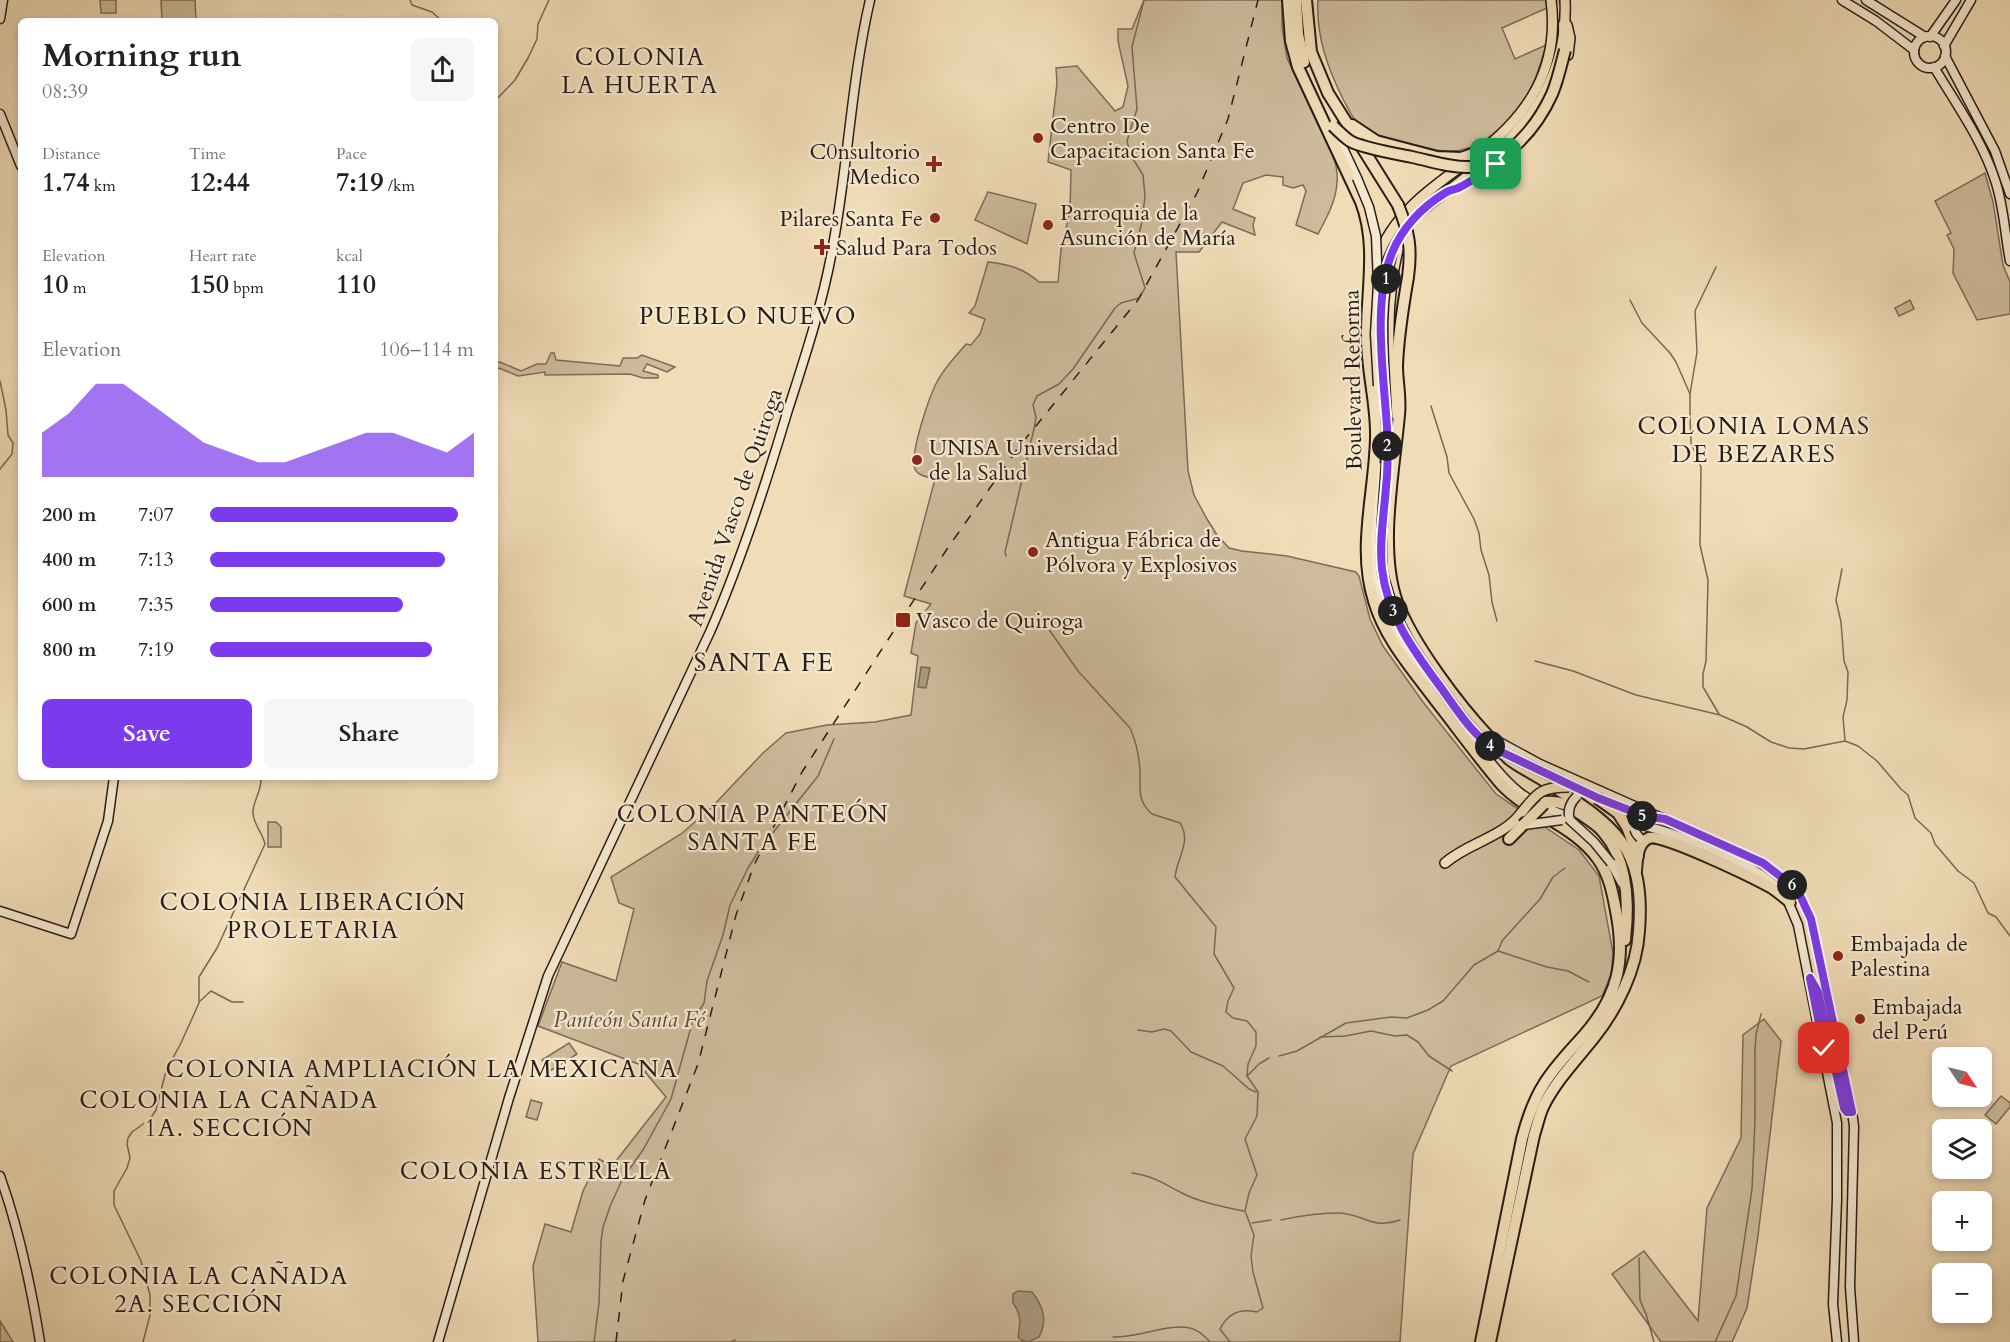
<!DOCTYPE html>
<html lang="en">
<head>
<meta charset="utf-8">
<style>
  :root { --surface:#fff; --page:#f6f6f6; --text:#222; --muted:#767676; --accent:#7c3aed }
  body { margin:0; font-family:Cardo,serif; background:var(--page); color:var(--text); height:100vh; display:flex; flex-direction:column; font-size:22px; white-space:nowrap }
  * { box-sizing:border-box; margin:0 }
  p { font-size:20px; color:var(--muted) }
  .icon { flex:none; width:33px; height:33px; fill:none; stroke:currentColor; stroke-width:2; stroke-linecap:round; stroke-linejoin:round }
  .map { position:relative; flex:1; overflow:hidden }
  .side { position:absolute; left:18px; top:18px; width:480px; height:762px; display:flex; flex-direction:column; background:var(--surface); border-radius:9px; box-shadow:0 3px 9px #0003 }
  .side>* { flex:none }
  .needle { width:39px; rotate:125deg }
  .tools { position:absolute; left:1932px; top:1047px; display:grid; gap:12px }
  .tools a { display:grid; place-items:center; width:60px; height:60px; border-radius:9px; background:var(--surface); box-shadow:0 3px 9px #0003; font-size:30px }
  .pin { position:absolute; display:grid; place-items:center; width:51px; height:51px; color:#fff; margin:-26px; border-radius:12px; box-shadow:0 3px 9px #0006 }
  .km { position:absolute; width:30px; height:30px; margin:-15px; border-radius:50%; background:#222; color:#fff; font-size:16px; line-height:30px; text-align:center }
  .round { display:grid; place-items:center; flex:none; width:63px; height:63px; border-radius:9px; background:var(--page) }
  .summary { display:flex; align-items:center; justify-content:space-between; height:102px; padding:0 24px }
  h1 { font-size:33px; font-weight:700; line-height:45px }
  .metrics { display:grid; grid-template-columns:repeat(3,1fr); gap:9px; height:102px; padding:6px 24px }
  .metrics div { display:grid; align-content:center }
  .metrics b { font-size:26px; font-weight:700 }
  .metrics small { font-size:16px; font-weight:400 }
  .metrics p { font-size:16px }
  .chart { height:168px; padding:12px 24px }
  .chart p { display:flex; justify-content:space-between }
  .chart svg { width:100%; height:108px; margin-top:6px; fill:var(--accent); opacity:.7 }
  .primary-button { display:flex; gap:12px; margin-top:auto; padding:12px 24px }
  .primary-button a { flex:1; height:69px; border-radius:9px; background:var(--accent); color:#fff; font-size:24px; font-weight:700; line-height:69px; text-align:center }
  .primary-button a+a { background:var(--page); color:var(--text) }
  ul { padding:0 24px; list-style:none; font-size:20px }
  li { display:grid; grid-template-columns:96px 72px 1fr; align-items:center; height:45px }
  li i { height:15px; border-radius:8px; background:var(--accent) }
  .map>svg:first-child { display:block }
  .green { fill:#cebb9c; stroke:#7b6c5a; stroke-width:1.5 }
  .water { fill:#ac9b81; stroke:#776857; stroke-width:1.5 }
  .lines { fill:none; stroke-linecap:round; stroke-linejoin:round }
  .stream { stroke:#776857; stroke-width:1.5 }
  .primary-tunnel { stroke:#c8b697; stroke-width:9; stroke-dasharray:9 4.5; stroke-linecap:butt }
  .secondary-casing { stroke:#281c17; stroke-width:11 }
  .primary-casing { stroke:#281c17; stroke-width:12 }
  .highway-casing { stroke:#281c17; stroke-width:14 }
  .secondary { stroke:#f5e8d0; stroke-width:8 }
  .primary { stroke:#f0dcb7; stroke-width:9 }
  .highway { stroke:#f0dcb7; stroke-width:10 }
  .rail { stroke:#281c17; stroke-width:1.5; stroke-dasharray:10 10; stroke-linecap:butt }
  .secondary-bridge-casing { stroke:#281c17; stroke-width:11; stroke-linecap:butt }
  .primary-bridge-casing { stroke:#281c17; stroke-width:12; stroke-linecap:butt }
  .highway-bridge-casing { stroke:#281c17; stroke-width:14; stroke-linecap:butt }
  .secondary-bridge { stroke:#f5e8d0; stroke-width:8 }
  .primary-bridge { stroke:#f0dcb7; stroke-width:9 }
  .highway-bridge { stroke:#f0dcb7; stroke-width:10 }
  .route-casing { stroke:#fff; stroke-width:12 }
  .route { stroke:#7c3aed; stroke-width:8 }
  .poi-dot { fill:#8f2418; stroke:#f5e8d0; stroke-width:2 }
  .labels { text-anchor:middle; stroke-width:4.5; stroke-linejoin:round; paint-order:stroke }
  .poi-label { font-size:22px; fill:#281c17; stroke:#f5e8d0; text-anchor:start }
  .street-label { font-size:22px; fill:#281c17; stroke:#f5e8d0 }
  .park-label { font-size:22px; font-style:italic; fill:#5a4c3f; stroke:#f5e8d0 }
  .neighbourhood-label { font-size:24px; letter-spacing:1.5px; fill:#281c17; stroke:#f5e8d0 }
  .quarter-label { font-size:26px; letter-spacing:1.5px; fill:#281c17; stroke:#f5e8d0 }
</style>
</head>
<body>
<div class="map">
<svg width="2010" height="1342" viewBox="0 0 2010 1342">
  <rect width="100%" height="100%" fill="#f0dcb7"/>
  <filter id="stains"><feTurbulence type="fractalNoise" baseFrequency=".00333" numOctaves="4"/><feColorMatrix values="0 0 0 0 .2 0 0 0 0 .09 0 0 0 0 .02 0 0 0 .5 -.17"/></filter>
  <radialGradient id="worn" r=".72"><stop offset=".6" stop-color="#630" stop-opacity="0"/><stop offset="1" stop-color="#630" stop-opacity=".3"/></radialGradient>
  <g class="green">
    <path d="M100 0H116V13H101Z"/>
    <path d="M161 0H195L196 21H162Z"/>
    <path d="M1144 0H1282V27L1287 58 1333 156C1344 184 1332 209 1318 234L1296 225 1306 191 1303 185 1293 188 1283 185V177L1266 175 1243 183 1233 209 1255 218 1253 225 1255 235 1222 222 1199 252H1176L1188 471 1194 495 1207 519 1217 535 1229 548 1242 551 1287 556 1356 572 1359 576 1370 619 1383 646 1423 702 1496 794 1579 850 1599 876 1613 953 1611 975 1602 996 1451 1066 1413 1154 1400 1342H538L533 1266 545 1224 571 1232 583 1191 599 1159 612 1166 666 1097 645 1072 649 1068 538 1026 562 962 616 981 634 909 619 903 611 877 681 834 711 808 763 753 786 733 827 725 875 722 911 715 918 656 911 653 916 623 931 604 904 596 935 479C928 477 918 476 915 469 909 455 930 394 938 380 945 367 957 355 966 344L971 345 980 334 985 319 969 313 975 306 988 262C1008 264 1023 268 1039 282H1058L1061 250 1070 211 1071 170 1048 162 1057 83 1056 68 1077 66 1115 111 1123 107 1128 86 1118 41V29H1132Z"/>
    <path d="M1318 0H1546L1547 8 1502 28 1515 59 1546 45C1541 62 1536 81 1527 97 1511 122 1482 150 1451 151 1439 152 1426 148 1415 145 1394 141 1373 136 1356 121 1351 116 1348 108 1344 101 1328 69 1316 37 1318 0Z"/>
    <path d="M1985 173 1993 202 2003 265 2010 282V314L1977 320 1953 273 1954 249 1947 235 1951 233 1935 201Z"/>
    <path d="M988 192 1036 204 1027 244 975 220Z"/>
    <path d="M1910 300 1914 309 1899 316 1895 308Z"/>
    <path d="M551 353H554L556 360 620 366 623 358H637L642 355 675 367 667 372 647 364 643 371 658 375V378H643L630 374 545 375V372L518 376 499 368 495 370V363L500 362 521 371 537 364H546Z"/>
    <path d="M268 822H276L281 827V847H268Z"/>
    <path d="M1764 1019 1781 1041 1758 1236 1747 1308 1732 1342H1661L1612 1274 1644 1251 1698 1321 1707 1208 1741 1138 1743 1035Z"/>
    <path d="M569 1043 577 1054 550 1071 542 1060Z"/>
    <path d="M2001 1096 2010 1103V1107L1996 1124 1985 1115Z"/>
    <path d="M531 1100 542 1103 537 1120 526 1117Z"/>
    <path d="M0 1321 13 1342H0Z"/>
  </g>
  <g class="water">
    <path d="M921 667 930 668 926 688 918 687Z"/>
    <path d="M1018 1291 1032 1292C1043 1306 1048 1320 1039 1337L1028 1342 1021 1340 1018 1337C1020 1324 1022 1315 1013 1303V1294Z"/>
  </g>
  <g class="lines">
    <g class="stream">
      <path d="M410 0 412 5 432 12 442 21"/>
      <path d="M495 101 515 80 528 58 537 39 538 24 549 0"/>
      <path d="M1716 267 1695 311 1697 352 1690 394V416L1691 443 1701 467 1700 545 1708 580 1706 661 1703 674V687L1719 714"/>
      <path d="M1630 300 1642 323 1670 353 1676 362 1690 394"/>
      <path d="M0 381 6 410 8 435 13 443 12 454 0 469"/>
      <path d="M1431 406 1447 457 1449 473 1474 519 1479 533 1481 550 1489 575 1492 602 1497 621"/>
      <path d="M1006 556 1005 552 1034 429 1036 417 1033 405 1037 396 1059 384 1073 369 1115 308 1121 303 1139 298 1145 288 1134 253 1142 222 1145 196 1143 175 1130 154 1127 141 1137 109 1132 47 1144 0"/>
      <path d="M1842 569 1836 600 1841 622 1844 661 1848 672 1847 700 1843 717 1845 740"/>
      <path d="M1036 611 1078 671 1130 728C1136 741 1139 756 1140 770 1141 788 1136 800 1152 814L1180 823C1192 841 1177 858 1175 877L1216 927 1214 954 1234 988 1228 1001 1226 1012 1233 1018 1247 1021 1256 1032V1046L1248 1064 1247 1076 1258 1092 1257 1116 1245 1139 1257 1175 1249 1193 1245 1211 1254 1235 1251 1256 1253 1272 1263 1308 1257 1312C1240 1308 1228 1313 1220 1329L1230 1342"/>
      <path d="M1535 661 1573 671 1636 695 1720 715 1747 727 1771 742 1789 748 1804 749 1845 741 1858 746 1877 761 1901 789 1908 795 1915 818 1931 833 1935 844 1958 871 1974 883 1988 913 1996 917 2010 936"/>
      <path d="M1498 951 1547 967 1568 971 1589 982"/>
      <path d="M200 1001 211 991 232 1002H243"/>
      <path d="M1138 1030 1152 1032 1164 1029 1171 1031 1191 1052 1223 1066 1249 1089 1256 1092"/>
      <path d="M1320 1037 1345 1036 1371 1031 1395 1036 1407 1035 1418 1042 1429 1056 1452 1071"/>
      <path d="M1279 1056 1297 1051 1346 1023 1391 1017 1407 1018 1428 1010 1443 1001 1474 965 1498 951 1502 941 1540 899 1553 877 1565 868"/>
      <path d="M1247 1076 1259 1064 1269 1058"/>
      <path d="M1132 1173C1156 1177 1160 1182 1180 1192 1198 1202 1224 1207 1244 1211"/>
      <path d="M1281 1220C1299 1216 1319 1213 1337 1213 1365 1213 1368 1230 1400 1220"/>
      <path d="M1252 1223 1271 1220"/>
      <path d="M1639 1258 1640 1300 1646 1314 1654 1342"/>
      <path d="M1113 1337C1138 1338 1168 1323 1190 1328 1198 1330 1205 1336 1210 1342"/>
      <path d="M143 1342 150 1315V1295L141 1261 114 1205V1191L127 1168 130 1158 127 1144 128 1138 132 1132 150 1119 156 1110 166 1071 181 1043 199 1003V977L217 948 265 844C263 833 252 823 253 811 254 799 262 790 261 777"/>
      <path d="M594 1342 599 1303 601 1242 603 1227 611 1204 623 1178 643 1150 671 1099 693 1020 704 1003 707 981 723 935 730 905 748 868 760 849 818 776 834 739"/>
      <path d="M731 1342 735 1340"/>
      <path d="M1715 1342 1736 1296 1752 1189 1755 1121V1050L1756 1035 1761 1014"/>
    </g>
    <path class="primary-tunnel" d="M1557 0V4"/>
    <g class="secondary-casing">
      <g id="secondary">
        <path d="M1842 0 1876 21 1914 50"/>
        <path d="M1866 0 1925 37"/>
        <path d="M0 19 3 0"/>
        <circle cx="1930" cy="52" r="16"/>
        <path d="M1930 37 1956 0"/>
        <path d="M1944 46 1971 0"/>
        <path d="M1945 56 1995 151 2010 194"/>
        <path d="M1934 67C1956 104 1983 141 1996 183 2004 208 2005 235 2010 261"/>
        <path d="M0 114 21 166"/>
        <path d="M1334 129 1357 178"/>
        <path d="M1378 386 1382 407 1381 442"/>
        <path d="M1379 467C1376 506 1367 551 1378 590 1392 641 1431 685 1463 726 1480 748 1497 774 1519 792 1533 803 1548 809 1564 815"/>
        <path d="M1494 739 1540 764 1763 863 1797 889 1811 919 1852 1112 1854 1126 1850 1287 1854 1342"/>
        <path d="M1642 825C1678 834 1753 862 1779 889"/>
        <path d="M1611 863 1622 883"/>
        <path d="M1787 899 1798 925 1837 1123V1199L1833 1304 1837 1342"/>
        <path d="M0 911 71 934 108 821 114 777"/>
        <path d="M1823 1014 1843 1108 1852 1112"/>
        <path d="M0 1176C19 1229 31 1286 40 1342"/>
        <path d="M438 1342 509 1098 548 976 710 632C741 561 765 487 787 413 804 360 822 306 832 251 848 168 851 82 870 0"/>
      </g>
    </g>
    <g class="primary-casing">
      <g id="primary">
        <path d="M1567 25 1570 38 1568 55"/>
        <path d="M1476 155C1529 116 1560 67 1551 0"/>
        <path d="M1467 182 1501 161"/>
        <path d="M1377 260C1391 217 1428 190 1463 165"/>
        <path d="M1395 414C1394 390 1389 366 1389 341 1388 308 1392 260 1405 229 1411 216 1441 196 1453 187 1518 139 1569 87 1565 0"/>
        <path d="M1587 793 1644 816 1665 819"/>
        <path d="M1445 863C1469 842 1503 838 1522 812"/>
      </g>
    </g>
    <g class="highway-casing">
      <g id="highway">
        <path d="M1288 0 1291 41 1298 67 1361 202C1378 246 1366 293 1367 338 1367 372 1377 404 1376 438 1375 492 1357 548 1374 601 1385 639 1413 670 1436 701 1458 729 1478 757 1501 784 1529 814 1574 825 1598 859 1609 874 1613 894 1616 911 1626 960 1618 996 1585 1034 1571 1050 1555 1066 1544 1084 1533 1101 1527 1120 1522 1139L1481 1342"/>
        <path d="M1296 0 1298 34 1304 62"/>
        <path d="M1306 0 1311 52 1328 93 1398 205"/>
        <path d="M1564 24 1565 50"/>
        <path d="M1352 125 1376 141 1437 157 1461 158 1481 151"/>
        <path d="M1408 277C1403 306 1398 336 1397 366 1397 382 1401 398 1399 415 1394 471 1378 549 1397 602 1413 644 1458 704 1489 737 1496 744 1502 753 1509 759 1519 767 1532 773 1543 780 1610 823 1646 842 1639 931 1637 969 1617 1009 1593 1039 1576 1060 1555 1082 1543 1107 1539 1116 1537 1126 1534 1135L1490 1342"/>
        <path d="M1545 802C1561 800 1569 806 1582 815 1589 820 1599 826 1604 833 1628 861 1629 905 1625 940"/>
        <path d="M1627 827 1638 856"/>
        <path d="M1509 839 1523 825"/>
        <path d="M1636 871C1637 859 1637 843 1649 838 1660 832 1756 879 1772 888 1778 892 1784 897 1790 902"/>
      </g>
    </g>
    <use href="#secondary" class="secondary"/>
    <use href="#primary" class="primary"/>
    <use href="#highway" class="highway"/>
    <path class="rail" d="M616 1342 623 1281 645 1200 698 1064 736 915 754 865 802 772 947 549 1018 448 1138 300 1197 193 1228 119 1258 0"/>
    <g class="secondary-bridge-casing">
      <g id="secondary-bridge">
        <path d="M1357 178 1369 207 1376 236 1378 283 1375 334 1378 386"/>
        <path d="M1577 796C1570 803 1567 811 1570 820L1594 842 1611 863"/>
        <path d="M1524 825 1562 820"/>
        <path d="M1640 838C1634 832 1633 828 1636 820L1644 816"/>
      </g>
    </g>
    <g class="primary-bridge-casing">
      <g id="primary-bridge">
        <path d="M1392 253C1375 317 1386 371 1387 435 1388 479 1379 523 1382 567 1382 574 1385 582 1387 589 1397 627 1416 653 1439 685 1456 708 1471 733 1495 749L1587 793"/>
        <path d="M1522 812C1538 791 1543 787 1569 787"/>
      </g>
    </g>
    <g class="highway-bridge-casing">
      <g id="highway-bridge">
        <path d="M1333 126C1338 131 1344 137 1350 141 1362 148 1397 154 1412 157 1431 161 1451 168 1470 167 1507 165 1538 125 1552 94 1558 80 1561 65 1565 50"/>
        <path d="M1398 205C1409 232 1412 248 1408 277"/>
        <path d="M1597 798 1618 813 1627 827"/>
        <path d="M1523 825 1544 804"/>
      </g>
    </g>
    <use href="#secondary-bridge" class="secondary-bridge"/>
    <use href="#primary-bridge" class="primary-bridge"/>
    <use href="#highway-bridge" class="highway-bridge"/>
  </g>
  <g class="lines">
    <g class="route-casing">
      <path id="route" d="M1496 164C1484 172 1471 182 1458 188 1453 190 1449 190 1445 193 1422 207 1402 228 1392 253 1372 301 1384 377 1387 428 1388 448 1388 468 1386 487 1384 514 1379 542 1382 569 1387 614 1413 650 1439 685 1456 708 1471 734 1495 749L1598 798 1644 816 1665 819 1763 863 1797 889 1811 919 1852 1112H1847L1844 1108 1818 992 1810 978 1824 1048"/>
    </g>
    <use href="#route" class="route"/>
  </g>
  <g class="poi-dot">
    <circle cx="1038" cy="138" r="6"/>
    <path d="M931 155h6v6h6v6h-6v6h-6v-6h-6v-6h6z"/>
    <circle cx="935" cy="218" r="6"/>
    <circle cx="1048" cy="225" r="6"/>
    <path d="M819 238h6v6h6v6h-6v6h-6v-6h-6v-6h6z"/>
    <circle cx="917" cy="460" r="6"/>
    <circle cx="1033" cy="552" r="6"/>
    <rect x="895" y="612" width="16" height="16" rx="3"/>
    <circle cx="1838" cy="956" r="6"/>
    <circle cx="1860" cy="1019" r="6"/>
  </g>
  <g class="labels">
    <g class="poi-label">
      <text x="1050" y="133">Centro De<tspan x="1050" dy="25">Capacitacion Santa Fe</tspan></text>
      <text x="920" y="159" text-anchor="end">C0nsultorio<tspan x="920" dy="25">Medico</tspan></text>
      <text x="1060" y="220">Parroquia de la<tspan x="1060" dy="25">Asunción de María</tspan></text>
      <text x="923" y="226" text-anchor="end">Pilares Santa Fe</text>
      <text x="836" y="255">Salud Para Todos</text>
      <text x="929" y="455">UNISA Universidad<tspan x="929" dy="25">de la Salud</tspan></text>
      <text x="1045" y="547">Antigua Fábrica de<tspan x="1045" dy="25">Pólvora y Explosivos</tspan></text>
      <text x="916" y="628">Vasco de Quiroga</text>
      <text x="1850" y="951">Embajada de<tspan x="1850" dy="25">Palestina</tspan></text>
      <text x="1872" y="1014">Embajada<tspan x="1872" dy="25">del Perú</tspan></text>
    </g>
    <g class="street-label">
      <text transform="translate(1352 380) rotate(-91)" y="8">Boulevard Reforma</text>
      <text transform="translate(734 507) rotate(-71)" y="8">Avenida Vasco de Quiroga</text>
    </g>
    <g class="park-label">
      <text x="629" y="1027">Panteón Santa Fé</text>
    </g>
    <g class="neighbourhood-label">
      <text x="640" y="65">COLONIA<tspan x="640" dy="28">LA HUERTA</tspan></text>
      <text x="748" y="324">PUEBLO NUEVO</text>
      <text x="1754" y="434">COLONIA LOMAS<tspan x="1754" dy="28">DE BEZARES</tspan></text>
      <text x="753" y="822">COLONIA PANTEÓN<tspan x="753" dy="28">SANTA FE</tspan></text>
      <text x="313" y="910">COLONIA LIBERACIÓN<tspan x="313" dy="28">PROLETARIA</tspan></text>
      <text x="422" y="1077">COLONIA AMPLIACIÓN LA MEXICANA</text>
      <text x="229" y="1108">COLONIA LA CAÑADA<tspan x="229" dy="28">1A. SECCIÓN</tspan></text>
      <text x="536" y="1179">COLONIA ESTRELLA</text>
      <text x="199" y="1284">COLONIA LA CAÑADA<tspan x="199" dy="28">2A. SECCIÓN</tspan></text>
    </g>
    <g class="quarter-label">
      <text x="764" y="671">SANTA FE</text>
    </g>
  </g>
  <rect width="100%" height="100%" filter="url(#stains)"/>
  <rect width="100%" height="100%" fill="url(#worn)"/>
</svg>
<div class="tools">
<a><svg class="needle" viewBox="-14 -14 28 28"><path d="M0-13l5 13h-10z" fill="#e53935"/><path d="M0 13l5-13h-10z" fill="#767676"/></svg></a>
<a><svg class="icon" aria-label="layers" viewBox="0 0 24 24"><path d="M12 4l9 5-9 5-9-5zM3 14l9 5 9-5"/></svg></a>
<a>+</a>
<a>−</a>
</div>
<div class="pin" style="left:1496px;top:164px;background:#1e9e55"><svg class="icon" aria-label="arrive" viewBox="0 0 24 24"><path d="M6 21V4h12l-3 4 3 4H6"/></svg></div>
<div class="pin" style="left:1824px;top:1048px;background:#d93025"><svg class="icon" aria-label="check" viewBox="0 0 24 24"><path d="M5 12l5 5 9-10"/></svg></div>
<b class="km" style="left:1386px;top:279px">1</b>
<b class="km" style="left:1387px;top:446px">2</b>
<b class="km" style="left:1393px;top:611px">3</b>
<b class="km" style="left:1490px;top:746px">4</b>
<b class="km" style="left:1642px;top:816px">5</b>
<b class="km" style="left:1792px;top:885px">6</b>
<section class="side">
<div class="summary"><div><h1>Morning run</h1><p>08:39</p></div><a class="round"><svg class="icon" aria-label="share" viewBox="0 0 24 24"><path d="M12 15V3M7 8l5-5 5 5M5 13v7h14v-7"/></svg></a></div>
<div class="metrics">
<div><p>Distance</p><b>1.74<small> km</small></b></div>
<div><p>Time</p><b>12:44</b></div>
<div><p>Pace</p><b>7:19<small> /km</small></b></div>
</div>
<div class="metrics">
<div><p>Elevation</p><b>10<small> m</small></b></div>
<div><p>Heart rate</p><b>150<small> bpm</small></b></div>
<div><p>kcal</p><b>110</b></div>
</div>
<div class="chart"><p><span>Elevation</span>106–114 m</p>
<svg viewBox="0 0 160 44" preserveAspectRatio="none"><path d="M0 44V26L10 18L20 6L30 6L40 14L50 22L60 30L70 34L80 38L90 38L100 34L110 30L120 26L130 26L140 30L150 34L160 26V44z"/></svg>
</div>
<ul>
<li><b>200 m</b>7:07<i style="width:94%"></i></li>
<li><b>400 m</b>7:13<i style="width:89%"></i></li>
<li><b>600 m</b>7:35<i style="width:73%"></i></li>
<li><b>800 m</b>7:19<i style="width:84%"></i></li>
</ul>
<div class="primary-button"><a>Save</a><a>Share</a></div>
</section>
</div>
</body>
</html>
